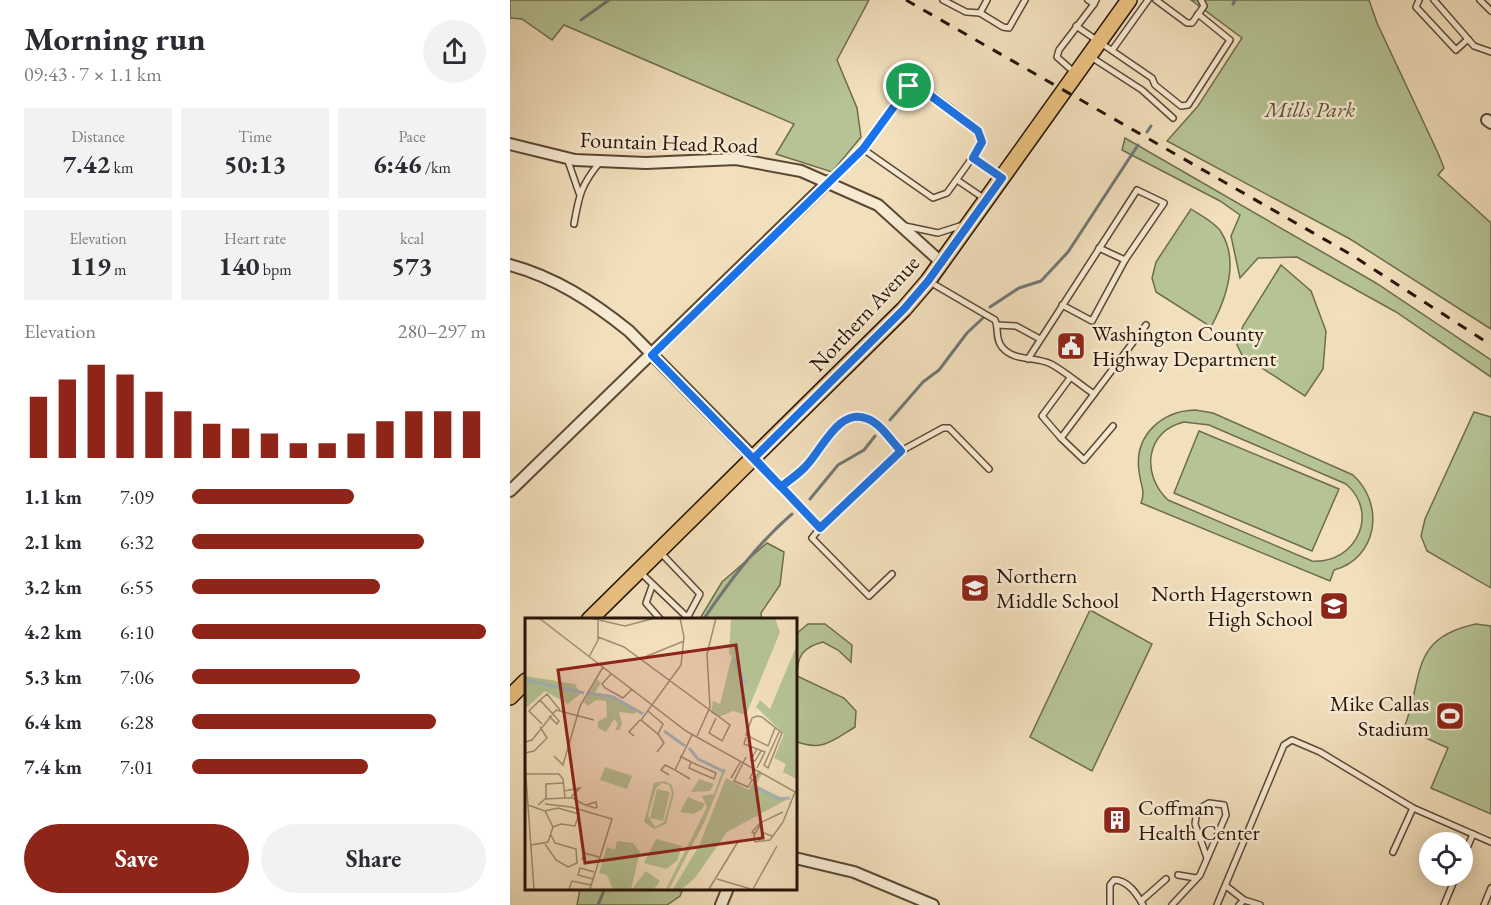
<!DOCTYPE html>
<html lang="en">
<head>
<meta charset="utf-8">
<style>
  :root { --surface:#fff; --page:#f2f2f3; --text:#2b2b33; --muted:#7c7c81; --accent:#8f2418 }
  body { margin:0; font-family:"EB Garamond",serif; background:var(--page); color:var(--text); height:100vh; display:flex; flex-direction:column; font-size:22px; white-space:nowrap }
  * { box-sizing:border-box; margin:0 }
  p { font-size:20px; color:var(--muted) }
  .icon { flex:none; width:33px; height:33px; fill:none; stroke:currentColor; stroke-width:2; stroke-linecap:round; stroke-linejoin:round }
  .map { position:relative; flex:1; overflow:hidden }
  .sheet { display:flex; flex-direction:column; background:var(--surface); width:510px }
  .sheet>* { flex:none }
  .controls { position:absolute; left:909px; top:832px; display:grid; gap:12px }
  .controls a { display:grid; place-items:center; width:54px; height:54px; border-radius:50%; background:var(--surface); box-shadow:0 3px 15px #0003; font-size:30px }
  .pin { position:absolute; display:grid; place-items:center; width:51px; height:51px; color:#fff; margin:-26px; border:3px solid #fff; border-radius:50%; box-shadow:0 2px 6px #0007 }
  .round { display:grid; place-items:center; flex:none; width:63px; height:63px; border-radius:32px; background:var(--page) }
  .overview { display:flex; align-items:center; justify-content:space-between; height:102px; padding:0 24px }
  h1 { font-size:33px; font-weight:700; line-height:45px }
  .metrics { display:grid; grid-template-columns:repeat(3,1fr); gap:9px; height:102px; padding:6px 24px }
  .metrics div { display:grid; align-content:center; border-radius:0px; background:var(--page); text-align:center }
  .metrics b { font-size:26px; font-weight:700 }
  .metrics small { font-size:16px; font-weight:400 }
  .metrics p { font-size:16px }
  .chart { height:168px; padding:12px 24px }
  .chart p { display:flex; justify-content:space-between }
  .chart svg { width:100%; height:108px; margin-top:6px; stroke:var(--accent); stroke-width:6 }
  .button { display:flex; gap:12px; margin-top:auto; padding:12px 24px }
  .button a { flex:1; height:69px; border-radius:36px; background:var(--accent); color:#fff; font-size:24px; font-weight:700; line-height:69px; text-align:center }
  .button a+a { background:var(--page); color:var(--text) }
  ul { padding:0 24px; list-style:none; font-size:20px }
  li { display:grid; grid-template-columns:96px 72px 1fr; align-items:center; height:45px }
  li i { height:15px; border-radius:8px; background:var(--accent) }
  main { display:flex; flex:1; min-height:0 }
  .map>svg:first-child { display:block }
  .green { fill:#b6c394; stroke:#6e6c4e; stroke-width:1.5; fill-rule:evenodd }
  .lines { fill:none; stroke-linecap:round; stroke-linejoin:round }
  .stream { stroke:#717775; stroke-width:3 }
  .service-casing { stroke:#5a4835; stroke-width:8 }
  .minor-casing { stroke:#5a4835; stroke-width:14 }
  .primary-casing { stroke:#271508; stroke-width:18 }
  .service { stroke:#f7ead3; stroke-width:5 }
  .minor { stroke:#f7ead3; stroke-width:10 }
  .primary { stroke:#e9c07e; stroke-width:15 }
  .rail { stroke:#271508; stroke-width:3; stroke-dasharray:10 10; stroke-linecap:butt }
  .route-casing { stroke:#fff; stroke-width:12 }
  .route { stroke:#1a73e8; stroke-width:8 }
  .labels { text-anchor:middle; stroke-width:5; stroke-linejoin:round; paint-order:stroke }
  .park-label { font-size:22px; font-style:italic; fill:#595239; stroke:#f7ead3 }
  .street-label { font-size:22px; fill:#271508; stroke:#f7ead3 }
  .poi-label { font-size:22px; fill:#271508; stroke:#f7ead3; text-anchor:start }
  .inset-river { fill:none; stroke:#a2b9bd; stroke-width:3 }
  .inset-road { fill:none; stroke:#a18e74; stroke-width:1.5 }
  .view { fill:#8f2418; fill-opacity:0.15; stroke:#8f2418; stroke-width:3 }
  .inset-edge { fill:none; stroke:#271508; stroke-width:3 }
</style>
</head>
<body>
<main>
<section class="sheet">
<div class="overview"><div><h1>Morning run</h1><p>09:43 · 7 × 1.1 km</p></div><a class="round"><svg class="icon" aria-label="share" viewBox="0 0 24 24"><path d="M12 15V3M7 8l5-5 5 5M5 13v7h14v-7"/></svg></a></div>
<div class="metrics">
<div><p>Distance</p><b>7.42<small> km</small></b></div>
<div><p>Time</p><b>50:13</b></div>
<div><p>Pace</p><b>6:46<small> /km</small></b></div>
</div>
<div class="metrics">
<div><p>Elevation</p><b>119<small> m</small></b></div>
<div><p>Heart rate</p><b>140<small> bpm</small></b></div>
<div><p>kcal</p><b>573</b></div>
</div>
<div class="chart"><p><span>Elevation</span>280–297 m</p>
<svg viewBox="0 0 160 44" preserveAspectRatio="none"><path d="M5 44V19M15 44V12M25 44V6M35 44V10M45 44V17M55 44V25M65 44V30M75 44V32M85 44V34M95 44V38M105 44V38M115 44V34M125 44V29M135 44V25M145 44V25M155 44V25"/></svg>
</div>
<ul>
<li><b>1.1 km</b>7:09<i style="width:55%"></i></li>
<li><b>2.1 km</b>6:32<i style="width:79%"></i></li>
<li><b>3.2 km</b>6:55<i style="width:64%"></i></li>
<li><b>4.2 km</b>6:10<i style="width:100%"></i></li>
<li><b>5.3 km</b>7:06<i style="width:57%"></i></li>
<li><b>6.4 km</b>6:28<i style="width:83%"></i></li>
<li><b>7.4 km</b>7:01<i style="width:60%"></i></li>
</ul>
<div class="button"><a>Save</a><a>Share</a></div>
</section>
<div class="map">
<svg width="981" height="905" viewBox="0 0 981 905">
  <rect width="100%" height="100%" fill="#f2dfbc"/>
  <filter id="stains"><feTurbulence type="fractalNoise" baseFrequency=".00333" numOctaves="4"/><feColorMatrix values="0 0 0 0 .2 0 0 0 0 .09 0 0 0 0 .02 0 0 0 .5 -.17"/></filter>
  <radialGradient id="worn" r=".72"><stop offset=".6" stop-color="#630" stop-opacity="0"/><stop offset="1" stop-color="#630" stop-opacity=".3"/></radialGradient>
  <g class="green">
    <path d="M0 0H359L327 60 347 108 351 137 322 172 266 154 284 124 54 25 42 40 12 19 0 18Z"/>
    <path d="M681 0H859L867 23 928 153 934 168 928 175 981 223V329L840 239 657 141 688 106 732 38Z"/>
    <path d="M615 138 866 283 981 360V377L886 312 787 257 748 258 730 278 721 236 730 215 710 201 612 150Z"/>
    <path d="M681 209C690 215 706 223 711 232 730 262 716 299 701 327L646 292 642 278 646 262Z"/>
    <path d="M771 265 801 291 816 331 813 369 795 396 732 355 727 345 733 326Z"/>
    <path d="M685 410 703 413 843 475C875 504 868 558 824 570L820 581 631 503C636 491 630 484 629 471 624 435 652 411 685 410ZM674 422 699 425 836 484C870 513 846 564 802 561L658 500C631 475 635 431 674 422Z"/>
    <path d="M964 412 981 417V588L917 551 911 536 915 519Z"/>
    <path d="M689 431 829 489 802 551 664 493Z"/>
    <path d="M257 543 274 552 270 585 251 613 252 620H189L212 582Z"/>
    <path d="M580 610 642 644 582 771 520 737Z"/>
    <path d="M298 624H315L342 645 341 662 328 650 313 642C293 647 287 656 287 676L334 698 346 711 345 727C322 741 312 752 285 741V635Z"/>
    <path d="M966 624 981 626V814L921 788 938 748 894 728C914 679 898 638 966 624Z"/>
    <path d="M70 889V888L173 889 170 896 157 905H67Z"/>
  </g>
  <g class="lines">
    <g class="stream">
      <path d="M723 4 725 0"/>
      <path d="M71 20 99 0"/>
      <path d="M637 132 641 126"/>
      <path d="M480 307 509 288 531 281 558 252 628 145"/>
      <path d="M380 420 413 382 429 370 457 333 474 317"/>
      <path d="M300 499 328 465 354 450 365 436"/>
      <path d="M193 620C219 582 247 544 282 514"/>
      <path d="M88 905 95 888"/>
    </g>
    <g class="service-casing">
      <g id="service">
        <path d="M433 0 456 12 470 13 477 0"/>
        <path d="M578 0 584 4 586 0"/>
        <path d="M646 0 677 23H682L694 6 691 0"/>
        <path d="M909 0 906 7 946 50 958 39"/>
        <path d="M924 0 964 46 981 52"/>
        <path d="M970 0 981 11"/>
        <path d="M470 13 493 27 499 28 515 0"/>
        <path d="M566 26 642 78 645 85 671 106 678 105 720 40 688 14"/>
        <path d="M603 49 638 0"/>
        <path d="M581 57 632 90 663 118"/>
        <path d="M565 73 547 57 549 50 584 4"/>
        <path d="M57 158 69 193"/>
        <path d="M463 158 490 177"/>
        <path d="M447 180 475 199"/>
        <path d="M319 181 353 149 402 84C417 88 464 124 472 138L470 147 437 193 423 198 353 149"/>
        <path d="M64 224C69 195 71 185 90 162"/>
        <path d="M395 226 428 233 453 225"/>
        <path d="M589 248 615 260"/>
        <path d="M420 282 485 320C489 329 485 339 492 347 504 362 525 356 541 364 556 372 570 385 584 394L636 325"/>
        <path d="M487 325 506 326 530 339"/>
        <path d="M518 359 627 190 654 203 615 260 582 321 552 305"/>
        <path d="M584 394 551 438 574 460 603 426"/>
        <path d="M551 438 532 416 560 378"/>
        <path d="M391 451 433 428H439L479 469"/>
        <path d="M246 459C267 482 289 505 310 528L391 451C381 441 371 424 358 419 329 406 312 450 296 466 289 474 279 480 271 487"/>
        <path d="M310 528 302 538 359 596 382 574"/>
        <path d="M150 552 190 594 176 620"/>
        <path d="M130 572 178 618"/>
        <path d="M142 586 136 603 151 620"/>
        <path d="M883 852 903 808"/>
        <path d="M952 860 963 834"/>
        <path d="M668 875 686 878"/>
        <path d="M716 886 734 900"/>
        <path d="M631 901 656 879"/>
        <path d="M600 905V885L604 880C618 880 627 894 633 905"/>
        <path d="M662 905 690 875 716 815 714 805 699 803 687 810 685 824 697 858"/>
        <path d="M707 905 774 745 782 740 810 752 903 808 981 842"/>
        <path d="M729 905 734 900 750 905"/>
        <path d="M934 905 946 876"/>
        <path d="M974 905 981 888"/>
      </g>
    </g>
    <g class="minor-casing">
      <g id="minor">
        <path d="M977 120 981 123"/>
        <path d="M0 144 65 160 136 163 226 159 291 171 368 205 432 263"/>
        <path d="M0 265C45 277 83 302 119 331L244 458"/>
        <path d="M0 491 319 181"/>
        <path d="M285 858 344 872 423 905"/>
        <path d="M211 905 218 888"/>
      </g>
    </g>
    <g class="primary-casing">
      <g id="primary">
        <path d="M79 620 394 309 418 281 619 0"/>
        <path d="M0 697 16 681"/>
      </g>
    </g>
    <use href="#service" class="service"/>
    <use href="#minor" class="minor"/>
    <use href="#primary" class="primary"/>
    <path class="rail" d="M396 0 840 254 981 345"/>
  </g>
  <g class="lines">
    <g class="route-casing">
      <path id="route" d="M399 86 353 149 142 355 271 487C279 480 289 474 296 466 312 450 329 406 358 419 371 424 381 441 391 451L310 528 244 458 394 309 418 281 492 178 463 158 472 142 468 131 405 84 399 86"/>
    </g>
    <use href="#route" class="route"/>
  </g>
  <defs>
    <g id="civic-square" transform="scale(1.5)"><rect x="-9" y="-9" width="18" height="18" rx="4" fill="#8f2418" stroke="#f7ead3"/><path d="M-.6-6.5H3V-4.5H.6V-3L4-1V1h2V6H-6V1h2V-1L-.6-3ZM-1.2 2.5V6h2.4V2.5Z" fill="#fff"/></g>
    <g id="school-square" transform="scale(1.5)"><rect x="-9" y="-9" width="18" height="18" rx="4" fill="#8f2418" stroke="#f7ead3"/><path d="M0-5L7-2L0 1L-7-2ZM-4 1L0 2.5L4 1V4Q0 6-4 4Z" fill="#fff"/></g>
    <g id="stadium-square" transform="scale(1.5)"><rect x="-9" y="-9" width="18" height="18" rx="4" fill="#8f2418" stroke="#f7ead3"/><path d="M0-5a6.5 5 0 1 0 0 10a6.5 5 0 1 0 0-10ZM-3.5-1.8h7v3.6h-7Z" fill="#fff"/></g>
    <g id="building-square" transform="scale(1.5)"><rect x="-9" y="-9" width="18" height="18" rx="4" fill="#8f2418" stroke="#f7ead3"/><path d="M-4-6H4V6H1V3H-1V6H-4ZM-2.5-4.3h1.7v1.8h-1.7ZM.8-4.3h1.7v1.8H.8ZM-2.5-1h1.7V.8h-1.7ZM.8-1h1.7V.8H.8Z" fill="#fff"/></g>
  </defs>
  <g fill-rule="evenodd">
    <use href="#civic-square" x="561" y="346"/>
    <use href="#school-square" x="465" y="588"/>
    <use href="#school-square" x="824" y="606"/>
    <use href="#stadium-square" x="940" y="716"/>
    <use href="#building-square" x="607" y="820"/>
  </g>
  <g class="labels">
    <g class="park-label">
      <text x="800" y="117">Mills Park</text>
    </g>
    <g class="street-label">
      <text transform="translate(159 142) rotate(2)" y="8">Fountain Head Road</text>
      <text transform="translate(354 313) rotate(-47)" y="8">Northern Avenue</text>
    </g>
    <g class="poi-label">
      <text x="582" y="341">Washington County<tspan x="582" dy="25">Highway Department</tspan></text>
      <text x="486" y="583">Northern<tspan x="486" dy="25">Middle School</tspan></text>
      <text x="803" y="601" text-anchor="end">North Hagerstown<tspan x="803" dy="25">High School</tspan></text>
      <text x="919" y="711" text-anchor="end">Mike Callas<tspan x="919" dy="25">Stadium</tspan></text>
      <text x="628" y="815">Coffman<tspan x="628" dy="25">Health Center</tspan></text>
    </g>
  </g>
  <g transform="translate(15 618)">
    <rect width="272" height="272" fill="#f2dfbc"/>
    <path d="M206 0H250L255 14 221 97 208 93 194 99 186 95 188 83 195 86 207 38 204 36ZM271 29V161L258 154 261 146 249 140 259 116 231 89 235 82 245 91ZM0 58 50 66 55 76 43 86 20 73 0 91ZM72 61 76 65 69 76 86 77 111 92 110 96 94 94 97 106 94 112H90L93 106 89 101 81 114 73 110V103L82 99 81 83 71 82 63 88 59 84ZM80 149 107 158 102 171 75 162ZM198 151H201L179 205 144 271H141L182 189 177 178 189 176ZM233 154 237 156 231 167 261 182 202 214 170 260 157 271H148L174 228 201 160 224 172ZM174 161 189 166 185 173 166 174ZM139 163 147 167 149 176 141 206 129 211 119 204 129 165ZM137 165 144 167 147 175 139 204 130 209 123 198 131 170ZM132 171 145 174 138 203 125 200ZM163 179 180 186 176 192 168 196 155 194ZM131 221 157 228 152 243 141 251 119 245ZM92 223 108 225 115 234 106 271H88L82 257 74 255 82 229 90 232ZM121 253 135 263 129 271H107Z" fill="#b6c394" fill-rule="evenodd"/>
    <path class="inset-river" d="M209 41 221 65M0 62 59 75M63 75 88 79 118 96M139 113 160 128M164 130 173 141 200 154M230 169 254 181 265 180"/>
    <path class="inset-road" d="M14 0 161 113 272 175M65 0 100 8 130 0M73 19 99 29 205 107 197 123 184 115 191 100M64 39 73 22V0M115 41 159 23M86 56 77 66 80 70 98 80 107 71M15 82 4 93 17 106M123 93 138 106 133 116 116 102 156 47 159 19 155 0M27 95 15 82 22 76 35 92M24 98 32 106 34 103 27 95M250 110 243 128 221 117 227 100 232 98 237 99 257 115 243 150 239 147 254 114M109 118 104 114 115 102M172 118 185 89 182 36 191 0M221 119 219 126 240 134 232 150M0 124 7 122 31 92 69 102M232 131 226 142 230 143 236 133M132 134 139 125 133 116M0 135 9 133 22 120 15 109M29 138 38 147 55 88 78 49M155 138 166 144 191 155 189 161 164 150 166 144M221 139 209 163 223 169 227 162M0 146 9 271M230 150 225 160 229 163 235 153M1 156H34L38 161 40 180H48L58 186 70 190 72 189 71 184 61 187M144 157 136 152 140 147 150 152M206 160 216 143M165 161 150 152 167 117M39 173 55 170 46 179M21 181V166L39 165M20 186 46 189 87 201 65 271M3 187 20 193 28 209 23 224 6 227M13 187 20 181 40 180M20 193 33 190 54 196 50 208 36 206 28 209M236 206 229 217 230 224 245 222 258 204 270 174M230 216 227 214 235 205 258 194M233 224 239 215 247 218M20 226 31 242 43 249 52 245 51 231 30 225 26 217M57 242 59 235 74 239M68 261 53 257 55 250 69 254M192 261 226 271M44 271 47 263 66 267M184 271 214 222M228 271 252 228"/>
    <path class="view" d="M211 27 238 220 60 245 33 52Z"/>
    <rect width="272" height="272" class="inset-edge"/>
  </g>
  <rect width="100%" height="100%" filter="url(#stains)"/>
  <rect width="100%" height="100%" fill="url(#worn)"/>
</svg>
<div class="controls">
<a><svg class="icon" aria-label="locate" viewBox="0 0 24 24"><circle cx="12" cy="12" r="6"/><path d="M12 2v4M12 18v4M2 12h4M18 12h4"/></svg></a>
</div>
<div class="pin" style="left:399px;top:86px;background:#1e9e55"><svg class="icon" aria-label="arrive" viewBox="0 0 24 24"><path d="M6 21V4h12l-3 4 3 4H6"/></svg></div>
</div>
</main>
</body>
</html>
